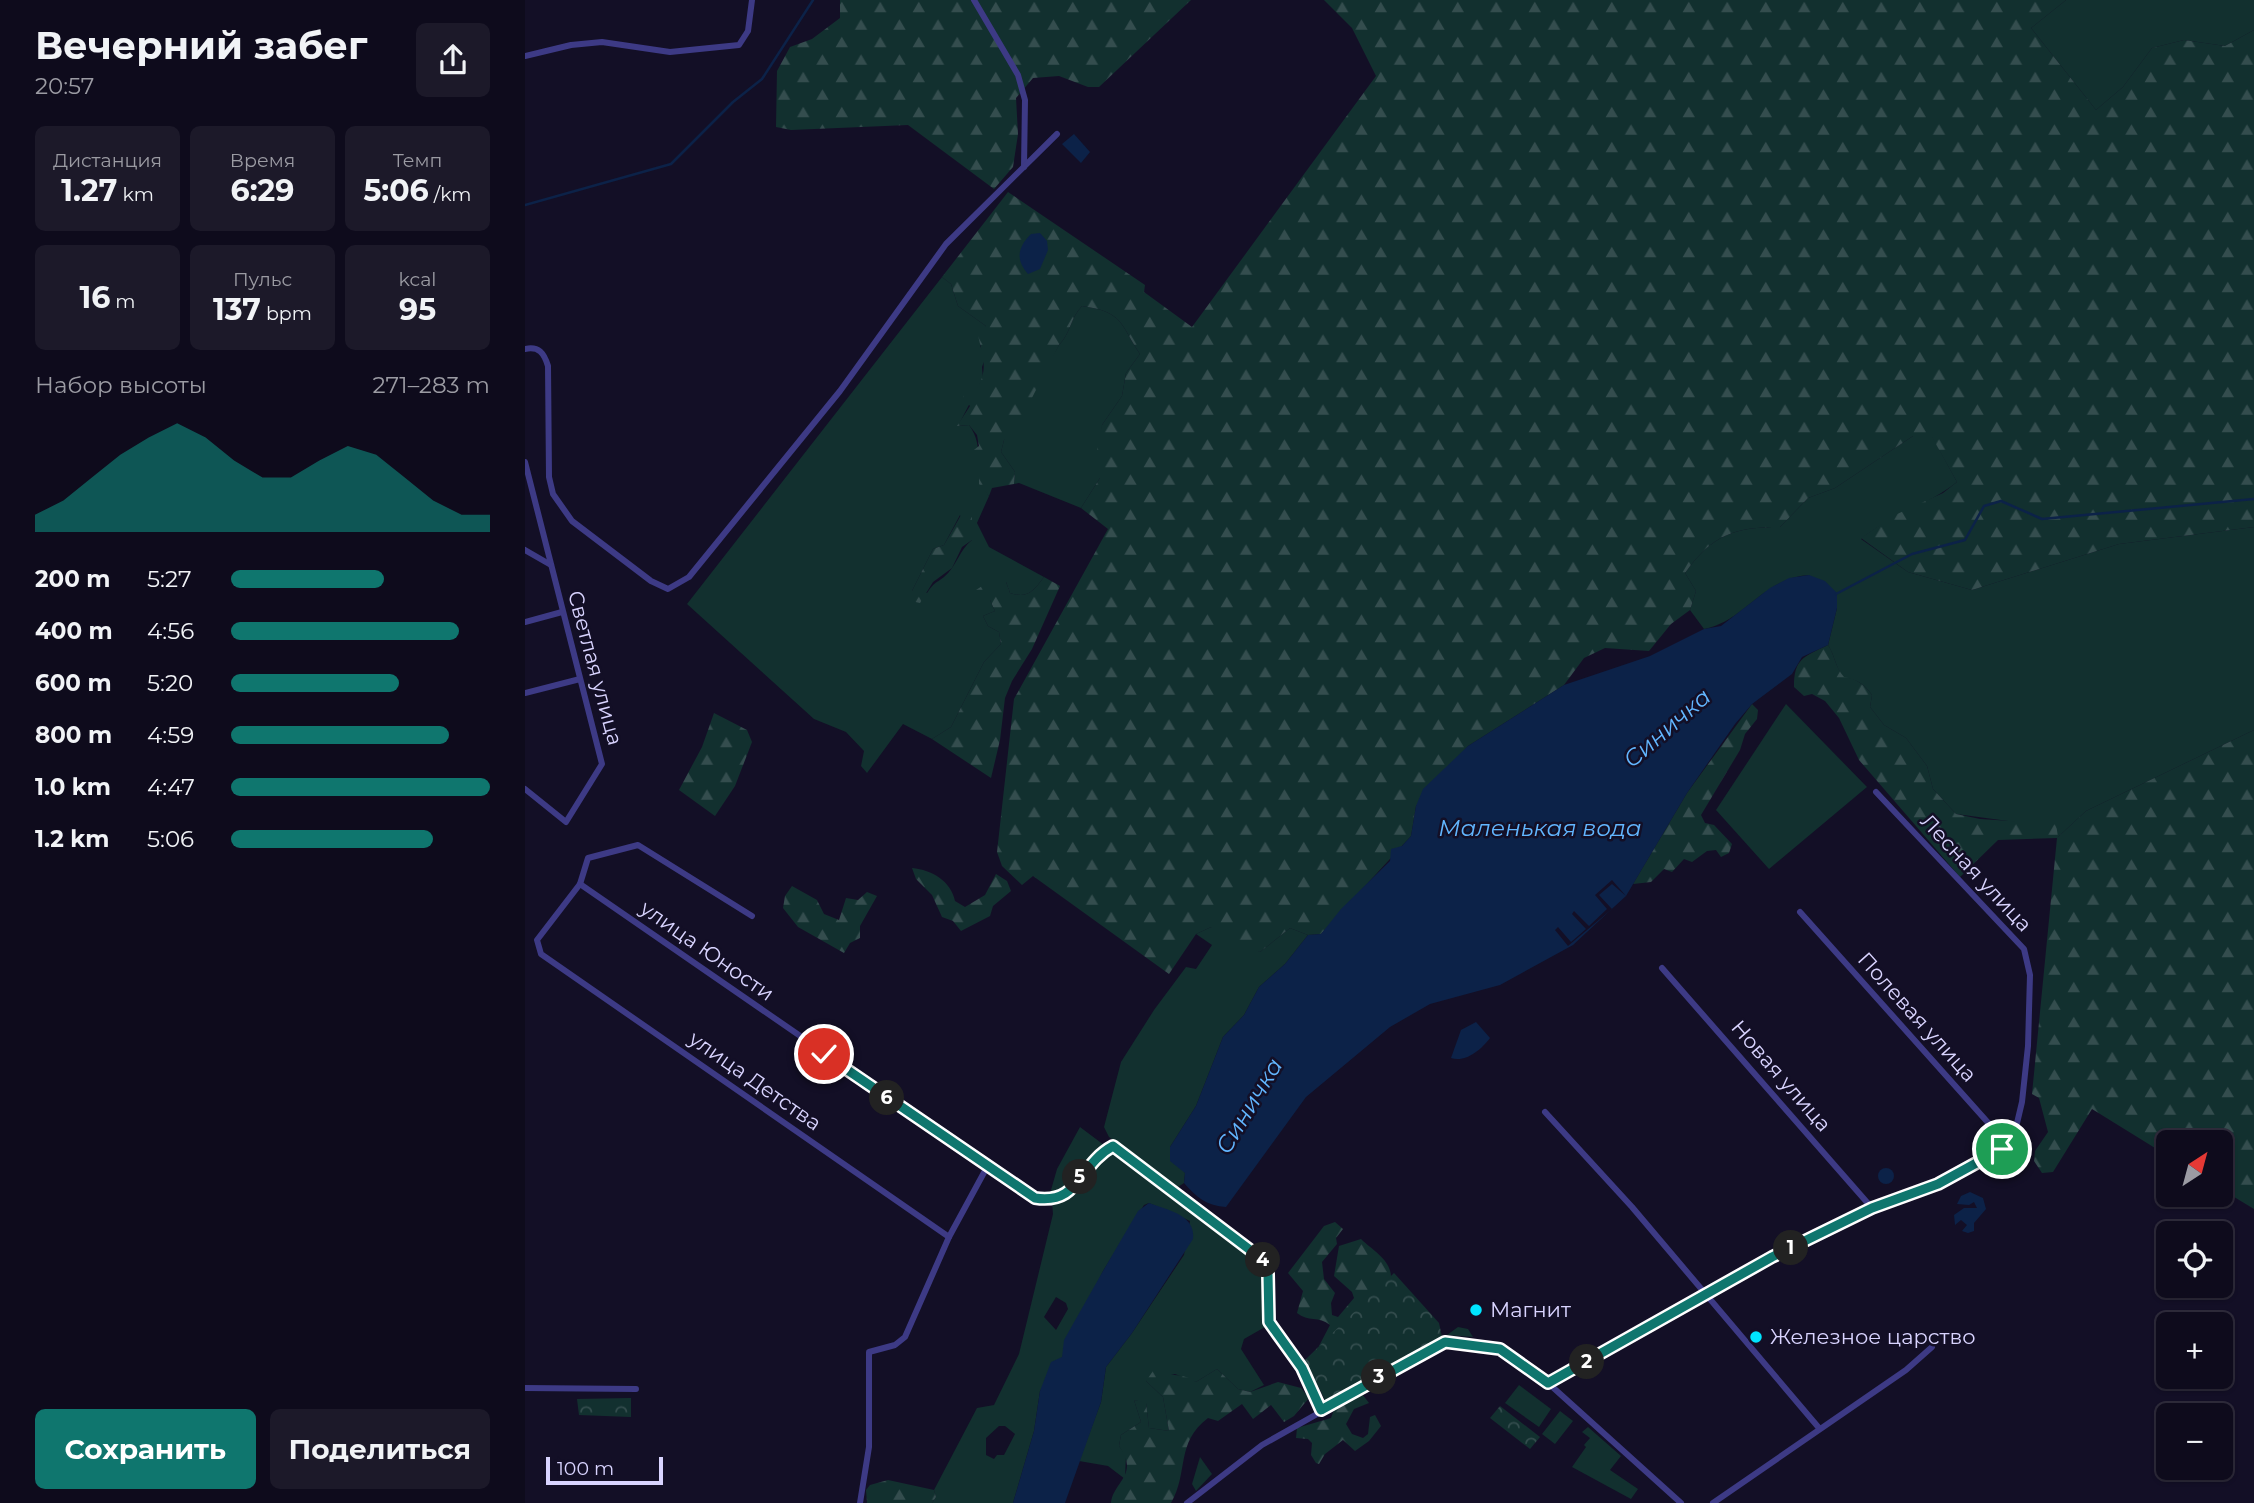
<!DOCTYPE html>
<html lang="ru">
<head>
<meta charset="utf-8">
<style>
  :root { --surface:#0e0b1c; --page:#1c1929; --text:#f1f3f6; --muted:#9b9ba3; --line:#2e2b3b; --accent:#0f766e }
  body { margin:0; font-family:Montserrat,sans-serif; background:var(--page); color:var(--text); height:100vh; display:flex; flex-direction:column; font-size:26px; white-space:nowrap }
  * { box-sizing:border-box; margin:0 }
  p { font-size:23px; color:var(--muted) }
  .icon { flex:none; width:38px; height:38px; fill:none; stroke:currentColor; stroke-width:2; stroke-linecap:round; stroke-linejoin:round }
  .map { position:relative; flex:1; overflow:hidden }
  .sheet { display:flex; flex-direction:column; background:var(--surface); width:525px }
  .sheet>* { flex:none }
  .needle { width:46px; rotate:36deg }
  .buttons { position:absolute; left:1631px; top:1130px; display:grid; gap:14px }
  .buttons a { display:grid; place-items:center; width:77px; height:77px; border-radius:10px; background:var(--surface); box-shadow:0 2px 5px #0004,0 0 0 2px var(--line); font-size:35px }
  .scale { position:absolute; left:21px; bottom:18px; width:117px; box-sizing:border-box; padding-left:7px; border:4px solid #d9d4ff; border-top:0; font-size:19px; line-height:24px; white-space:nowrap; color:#d9d4ff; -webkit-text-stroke:5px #130f26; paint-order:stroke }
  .pin { position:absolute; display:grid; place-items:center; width:60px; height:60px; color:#fff; margin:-30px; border:4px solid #fff; border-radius:50%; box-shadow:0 2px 7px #0007 }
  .km { position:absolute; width:35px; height:35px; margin:-18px; border-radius:50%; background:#222; color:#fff; font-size:19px; line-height:35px; text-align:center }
  .round { display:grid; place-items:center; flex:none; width:74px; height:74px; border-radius:10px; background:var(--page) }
  .headline { display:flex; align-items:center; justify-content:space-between; height:119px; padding:0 35px }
  h1 { font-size:38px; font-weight:700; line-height:52px }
  .stats { display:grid; grid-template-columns:repeat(3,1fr); gap:10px; height:119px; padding:7px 35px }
  .stats div { display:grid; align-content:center; border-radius:10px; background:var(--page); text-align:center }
  .stats b { font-size:30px; font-weight:700 }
  .stats small { font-size:19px; font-weight:400 }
  .stats p { font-size:19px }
  .chart { height:196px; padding:14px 35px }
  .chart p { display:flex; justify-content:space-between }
  .chart svg { width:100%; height:126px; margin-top:7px; fill:var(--accent); opacity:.7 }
  .action { display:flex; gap:14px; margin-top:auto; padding:14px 35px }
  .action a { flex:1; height:80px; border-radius:10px; background:var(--accent); color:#fff; font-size:28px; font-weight:700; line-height:80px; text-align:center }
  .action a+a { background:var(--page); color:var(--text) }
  ul { padding:0 35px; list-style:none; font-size:23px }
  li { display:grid; grid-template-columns:112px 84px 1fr; align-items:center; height:52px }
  li i { height:18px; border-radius:9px; background:var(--accent) }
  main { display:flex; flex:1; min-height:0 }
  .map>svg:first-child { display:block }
  .grass { fill:#12302f; fill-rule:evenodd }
  .forest { fill:url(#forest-firs) }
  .park { fill:url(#park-crowns) }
  .water { fill:#0c2248 }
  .pier { fill:#130f26 }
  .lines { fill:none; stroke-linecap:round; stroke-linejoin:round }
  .stream { stroke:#0c2248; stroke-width:2.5 }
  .minor { stroke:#3d3a85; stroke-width:6 }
  .route-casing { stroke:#fff; stroke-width:14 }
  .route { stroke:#0f766e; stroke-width:9 }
  .poi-dot { fill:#00e5ff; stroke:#130f26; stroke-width:2.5 }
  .labels { text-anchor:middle; stroke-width:5; stroke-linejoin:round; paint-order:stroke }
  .street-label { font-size:21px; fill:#d9d4ff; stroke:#130f26 }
  .poi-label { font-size:21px; fill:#d9d4ff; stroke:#130f26; text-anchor:start }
  .water-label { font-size:23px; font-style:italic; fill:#62b6ff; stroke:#130f26 }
</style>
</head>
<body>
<main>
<section class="sheet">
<div class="headline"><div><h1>Вечерний забег</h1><p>20:57</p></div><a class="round"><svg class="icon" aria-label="share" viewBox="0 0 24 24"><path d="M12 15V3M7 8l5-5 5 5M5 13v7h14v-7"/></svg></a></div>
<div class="stats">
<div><p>Дистанция</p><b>1.27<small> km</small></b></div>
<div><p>Время</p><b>6:29</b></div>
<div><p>Темп</p><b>5:06<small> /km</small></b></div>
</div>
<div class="stats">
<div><b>16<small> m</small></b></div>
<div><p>Пульс</p><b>137<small> bpm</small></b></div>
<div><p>kcal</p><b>95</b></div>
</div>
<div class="chart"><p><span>Набор высоты</span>271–283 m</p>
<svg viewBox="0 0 160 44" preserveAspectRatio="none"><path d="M0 44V38L10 33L20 25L30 17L40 11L50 6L60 11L70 19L80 25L90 25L100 19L110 14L120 17L130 25L140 33L150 38L160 38V44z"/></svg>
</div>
<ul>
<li><b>200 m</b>5:27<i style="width:59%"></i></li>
<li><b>400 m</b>4:56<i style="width:88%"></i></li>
<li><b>600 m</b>5:20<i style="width:65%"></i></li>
<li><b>800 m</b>4:59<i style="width:84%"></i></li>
<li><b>1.0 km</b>4:47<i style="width:100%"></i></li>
<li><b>1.2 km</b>5:06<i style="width:78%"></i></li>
</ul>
<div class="action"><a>Сохранить</a><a>Поделиться</a></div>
</section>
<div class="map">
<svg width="1729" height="1503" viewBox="0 0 1729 1503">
  <defs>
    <pattern id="forest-firs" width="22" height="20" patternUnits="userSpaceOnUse" patternTransform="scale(1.75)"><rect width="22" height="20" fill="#12302f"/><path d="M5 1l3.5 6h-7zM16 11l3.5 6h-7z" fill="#344d4e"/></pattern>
    <pattern id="park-crowns" width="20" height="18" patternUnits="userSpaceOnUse" patternTransform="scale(1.75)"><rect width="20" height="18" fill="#12302f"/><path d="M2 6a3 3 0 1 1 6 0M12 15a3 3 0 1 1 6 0" fill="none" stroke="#344d4e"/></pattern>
  </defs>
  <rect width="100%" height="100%" fill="#130f26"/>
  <g class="grass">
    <path d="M1541 0H1729V30L1700 46 1659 40 1627 48 1598 87 1571 110 1506 28Z"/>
    <path d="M417 277 426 284 433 306 461 326 455 346 461 356 457 367 458 378 433 426 444 425C461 447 447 474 464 496L452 523 464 547 519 577C509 591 502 599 485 593L481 582 465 600 470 611 458 616 463 626 474 632 476 644 459 662 426 727 407 739 378 724 342 773 336 766 339 751 321 732 289 719 162 604ZM435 515 447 540C434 550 432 566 419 577 411 583 408 583 402 593L387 591 408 549 419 545Z"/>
    <path d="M557 306C599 312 595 324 615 354L601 373 597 396 577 425 575 478 556 508 494 483 489 484 490 472 476 452 479 440 534 345C546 333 545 318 557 306Z"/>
    <path d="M1388 436H1407L1432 482C1403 505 1366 515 1336 539L1383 572 1447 590 1594 544 1729 527V730L1561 811 1532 838 1505 824 1431 814 1408 789 1402 766 1381 738 1359 725 1345 707 1347 695C1339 684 1332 679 1319 678 1310 667 1310 656 1303 645L1312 608 1284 575C1238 578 1219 622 1179 629L1165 610 1171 591 1160 573C1187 535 1209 527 1255 527L1283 498 1310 488Z"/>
    <path d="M1261 704 1342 787 1244 869 1191 810Z"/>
    <path d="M686 927 735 952 765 928 783 935 760 964 734 987 719 1015 698 1037 671 1106 645 1147 660 1173 659 1183 653 1187 584 1137 579 1127 596 1062 629 1010 661 967 671 969 687 945 671 934Z"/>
    <path d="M555 1127 731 1259C742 1280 733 1305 740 1327L719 1339 716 1349 739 1385 725 1392 713 1389 692 1369 671 1382 650 1374 621 1381 638 1397 644 1431 624 1428 621 1403 609 1400 616 1422 596 1435 594 1446 601 1455 600 1479 583 1466 554 1461 576 1402 581 1367 607 1333 659 1255 665 1221 624 1203 619 1205 578 1271 537 1357 515 1391 509 1431 488 1503H407L411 1497 409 1490 452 1408 469 1405 494 1354 528 1214 526 1190 532 1169ZM531 1297 541 1303 543 1309 531 1330 519 1317ZM474 1426H480L490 1434 479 1455H472L469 1459 461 1455V1438Z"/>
    <path d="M933 1327 943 1329 948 1337 922 1335Z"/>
    <path d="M994 1385 1026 1409 1014 1427 980 1403Z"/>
    <path d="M1035 1411 1048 1421 1030 1444 1017 1434Z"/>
    <path d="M1063 1427 1096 1456 1085 1470 1113 1489 1106 1499 1047 1467 1061 1447 1059 1445 1065 1438 1057 1432Z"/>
    <path d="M675 1457 687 1474 671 1491 667 1484Z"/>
  </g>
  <g class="forest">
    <path d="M315 0H666L574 87H563L534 76 508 78 491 98 493 134 488 167 469 189 383 125 266 130 251 127 252 71 265 47 287 39 315 18Z"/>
    <path d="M799 0H1541L1506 28 1571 110 1598 87 1627 48 1659 40 1700 46 1729 30V527L1594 544 1447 590 1383 572 1336 538 1370 515 1418 493 1432 482 1407 437 1388 436 1310 488 1283 498 1255 527C1209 527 1187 535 1160 573L1171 591 1165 610 1146 624 1124 651 1080 648 1059 658 1039 685 943 746 891 806 886 836 796 934 783 935 765 928 735 952 696 940 686 927 671 934 644 974 508 876 497 885 477 866 472 852 489 699 583 529 556 508 575 478 570 460 577 425 597 396 601 373 615 354C595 324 599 312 557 306 545 318 546 333 534 345L489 433 479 440 476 452 490 472 489 484 467 488 464 496 454 484V472L446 464 445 453 454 446 452 435 444 425 432 426 445 406 438 397 440 386 452 388C464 370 457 354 453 335L461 326 433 306 426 284 417 277 483 192 620 285 619 292 667 327 851 76 827 28Z"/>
    <path d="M436 515 447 517V540L437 547 427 568 408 582 395 603 386 601 387 591 408 549 419 545Z"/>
    <path d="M471 577 481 582 485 593C502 599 509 591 519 577L535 586 507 649 487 681 480 698 475 740 466 778 407 739 426 727 459 662 476 644 474 632 463 626 458 616 470 611 465 600 453 602 451 590Z"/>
    <path d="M1303 645C1310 656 1310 667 1319 677 1332 679 1339 684 1347 695L1345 707 1359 725 1381 738 1402 766 1408 789 1431 814 1455 819 1531 824 1533 837 1561 811 1729 730V1209L1696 1189V1143H1643V1156L1567 1109 1528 1172 1517 1173 1509 1161 1510 1151 1523 1132 1514 1098 1507 1094 1532 838 1473 840 1435 877 1334 760 1314 718 1300 701 1287 694 1279 696 1269 687C1269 659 1278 657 1303 645Z"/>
    <path d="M1227 704 1233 710 1232 719 1220 734 1215 750 1176 815 1180 823 1189 825 1207 844 1204 853 1196 857 1191 850 1182 851 1167 862 1159 859 1147 872 1139 869 1126 882 1108 884 1162 793Z"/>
    <path d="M189 713 222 730 227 742 210 786 190 816 154 790 177 747Z"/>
    <path d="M387 868C407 870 426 881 430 901L440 907 460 895 471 874 482 881 486 891 468 906 465 916 436 931 428 921 417 917 407 895 391 879Z"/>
    <path d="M267 886 292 900 299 914 314 920 321 898 333 900 342 892 352 896 335 926V938L325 943 319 953 273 927 258 908 260 896Z"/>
    <path d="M810 1222 818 1229 811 1238 812 1244 797 1262 799 1279 810 1293 806 1303 807 1315 813 1317 829 1298 827 1292 809 1276 814 1246 836 1239C848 1251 867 1260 866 1279L798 1351 794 1346 805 1325C794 1316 783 1322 772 1313L778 1291 763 1273 799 1226Z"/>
    <path d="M692 1369 713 1389 725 1392 753 1382 776 1388 784 1398 769 1416 759 1422 746 1405 728 1419 717 1404 693 1421 683 1418C650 1443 664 1472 646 1503H586C588 1482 615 1475 594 1446L596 1435 616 1422 609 1400 621 1402 624 1428 644 1431 638 1397 621 1381 628 1371C643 1378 656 1371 671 1382Z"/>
    <path d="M837 1394 844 1403 829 1409 821 1424 827 1434 838 1438 843 1434 845 1417 850 1415 856 1426 844 1441 830 1451 818 1440 800 1454 794 1464 791 1463 786 1455 787 1443 783 1439 771 1438 772 1428 806 1418 810 1407Z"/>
    <path d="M363 1480 409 1490 411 1497 407 1503H342L341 1490 345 1485Z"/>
  </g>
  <g class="park">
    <path d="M869 1273 914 1323 917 1337 800 1400 780 1360Z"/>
    <path d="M106 1398V1417L54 1415 52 1399Z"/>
    <path d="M975 1406 1015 1437 1005 1449 965 1418Z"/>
  </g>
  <g class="water">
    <path d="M549 134 565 152 556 163 537 144Z"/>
    <path d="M515 233 522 241 523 250 515 269 503 274C490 259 493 247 506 234Z"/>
    <path d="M1284 575 1300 581 1312 593V608L1303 645 1277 657 1267 674 1227 704 1210 724 1162 793 1101 896 1090 906 1048 945 975 985 905 1004 865 1027 781 1097 701 1207C682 1206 671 1197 659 1183L660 1173 645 1161V1147L671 1106 698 1037 719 1015 734 987 760 964 783 935 796 934 816 909 865 861 866 849 877 846 886 836 891 806 898 789 943 746 1039 685 1125 656 1179 629 1196 626 1245 588 1264 578Z"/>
    <path d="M951 1022 965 1038C956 1050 940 1063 926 1058L936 1030Z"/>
    <circle cx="1361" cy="1176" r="8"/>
    <path d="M1445 1192 1458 1198 1461 1209 1449 1223V1231L1443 1233 1437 1231 1442 1225 1436 1220 1430 1225 1429 1215 1439 1208H1452L1449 1202 1444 1205 1432 1204 1436 1196Z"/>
    <path d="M624 1203C643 1210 671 1215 668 1239L607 1333 581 1367 576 1402 540 1503H488L509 1431 515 1391 526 1362 537 1357 539 1340 578 1271 613 1211Z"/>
  </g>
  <path class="pier" d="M1087 880 1101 896 1087 884 1074 895 1087 909 1043 946 1030 930 1033 927 1046 942 1061 929 1047 914 1049 911 1064 926 1082 909 1070 895Z"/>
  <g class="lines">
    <g class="stream">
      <path d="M0 205 146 164 208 102 237 79 288 0"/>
      <path d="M1311 594 1387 554 1440 540 1459 506 1476 501 1517 519 1729 499"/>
    </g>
    <g class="minor">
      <path d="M449 0 493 75 500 100 499 167"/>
      <path d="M0 56 46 45 77 42 145 52 214 45 223 31 227 0"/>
      <path d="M0 349C14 346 19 353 23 366L24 477 28 494 47 521 126 581 143 589 164 577 315 391 421 244 532 134"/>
      <path d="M0 462 77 764 41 822 0 789"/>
      <path d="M0 550 26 565"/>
      <path d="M0 622 37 612"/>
      <path d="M0 693 55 679"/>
      <path d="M55 884 510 1198C555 1204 553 1165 588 1146L737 1259 743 1274 744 1322 750 1335 777 1368 796 1410"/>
      <path d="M1275 912 1483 1145"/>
      <path d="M227 916 113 845 63 858 55 884 12 940 16 954 424 1237"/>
      <path d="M1137 968 1347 1208"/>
      <path d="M1020 1112 1107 1207 1294 1428"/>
      <path d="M1023 1383 1247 1257 1347 1208 1413 1184 1483 1145 1488 1140 1497 1102 1503 1046 1505 975 1499 949 1351 792"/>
      <path d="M0 1388 111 1389"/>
      <path d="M335 1503 344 1447V1352L370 1345 380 1337 424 1237 462 1167"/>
      <path d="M662 1503 737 1445 920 1342 972 1348 983 1352 1023 1383 1156 1503"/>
      <path d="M1188 1503 1381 1370 1407 1347"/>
    </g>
  </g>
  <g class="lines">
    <g class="route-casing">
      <path id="route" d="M299 1054 510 1198C555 1205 553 1165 588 1146L737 1259 743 1274 744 1322 777 1368 796 1410 920 1342 975 1349 1023 1383 1247 1257 1347 1208 1413 1184 1477 1149"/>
    </g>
    <use href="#route" class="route"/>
  </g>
  <g class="poi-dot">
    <circle cx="951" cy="1310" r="7"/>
    <circle cx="1231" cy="1337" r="7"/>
  </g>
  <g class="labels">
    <g class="street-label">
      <text transform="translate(70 668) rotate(75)" y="7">Светлая улица</text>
      <text transform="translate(1451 873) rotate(47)" y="7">Лесная улица</text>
      <text transform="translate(182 951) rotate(35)" y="7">улица Юности</text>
      <text transform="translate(1392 1017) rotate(48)" y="7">Полевая улица</text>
      <text transform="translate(1256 1076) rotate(49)" y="7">Новая улица</text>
      <text transform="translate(230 1081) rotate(35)" y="7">улица Детства</text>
    </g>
    <g class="poi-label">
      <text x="965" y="1317">Магнит</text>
      <text x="1245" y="1344">Железное царство</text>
    </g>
    <g class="water-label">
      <text transform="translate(1142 728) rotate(-41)" y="8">Синичка</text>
      <text x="1015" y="836">Маленькая вода</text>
      <text transform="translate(724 1106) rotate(-59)" y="8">Синичка</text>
    </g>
  </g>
</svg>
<div class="buttons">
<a><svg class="needle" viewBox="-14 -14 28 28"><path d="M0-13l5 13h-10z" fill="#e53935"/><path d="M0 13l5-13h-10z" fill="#9b9ba3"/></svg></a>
<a><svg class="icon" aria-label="locate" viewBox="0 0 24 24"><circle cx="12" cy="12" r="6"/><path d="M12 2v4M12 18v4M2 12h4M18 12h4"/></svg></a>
<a>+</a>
<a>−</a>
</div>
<div class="scale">100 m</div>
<div class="pin" style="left:1477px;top:1149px;background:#1e9e55"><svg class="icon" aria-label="arrive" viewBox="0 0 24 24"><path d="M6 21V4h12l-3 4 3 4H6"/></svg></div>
<div class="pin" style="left:299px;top:1054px;background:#d93025"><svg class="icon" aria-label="check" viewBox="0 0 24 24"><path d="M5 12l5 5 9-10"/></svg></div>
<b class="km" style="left:1266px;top:1248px">1</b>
<b class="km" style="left:1062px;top:1362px">2</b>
<b class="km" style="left:854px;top:1377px">3</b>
<b class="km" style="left:738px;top:1260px">4</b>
<b class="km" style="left:555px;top:1177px">5</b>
<b class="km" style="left:362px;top:1098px">6</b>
</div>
</main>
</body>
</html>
